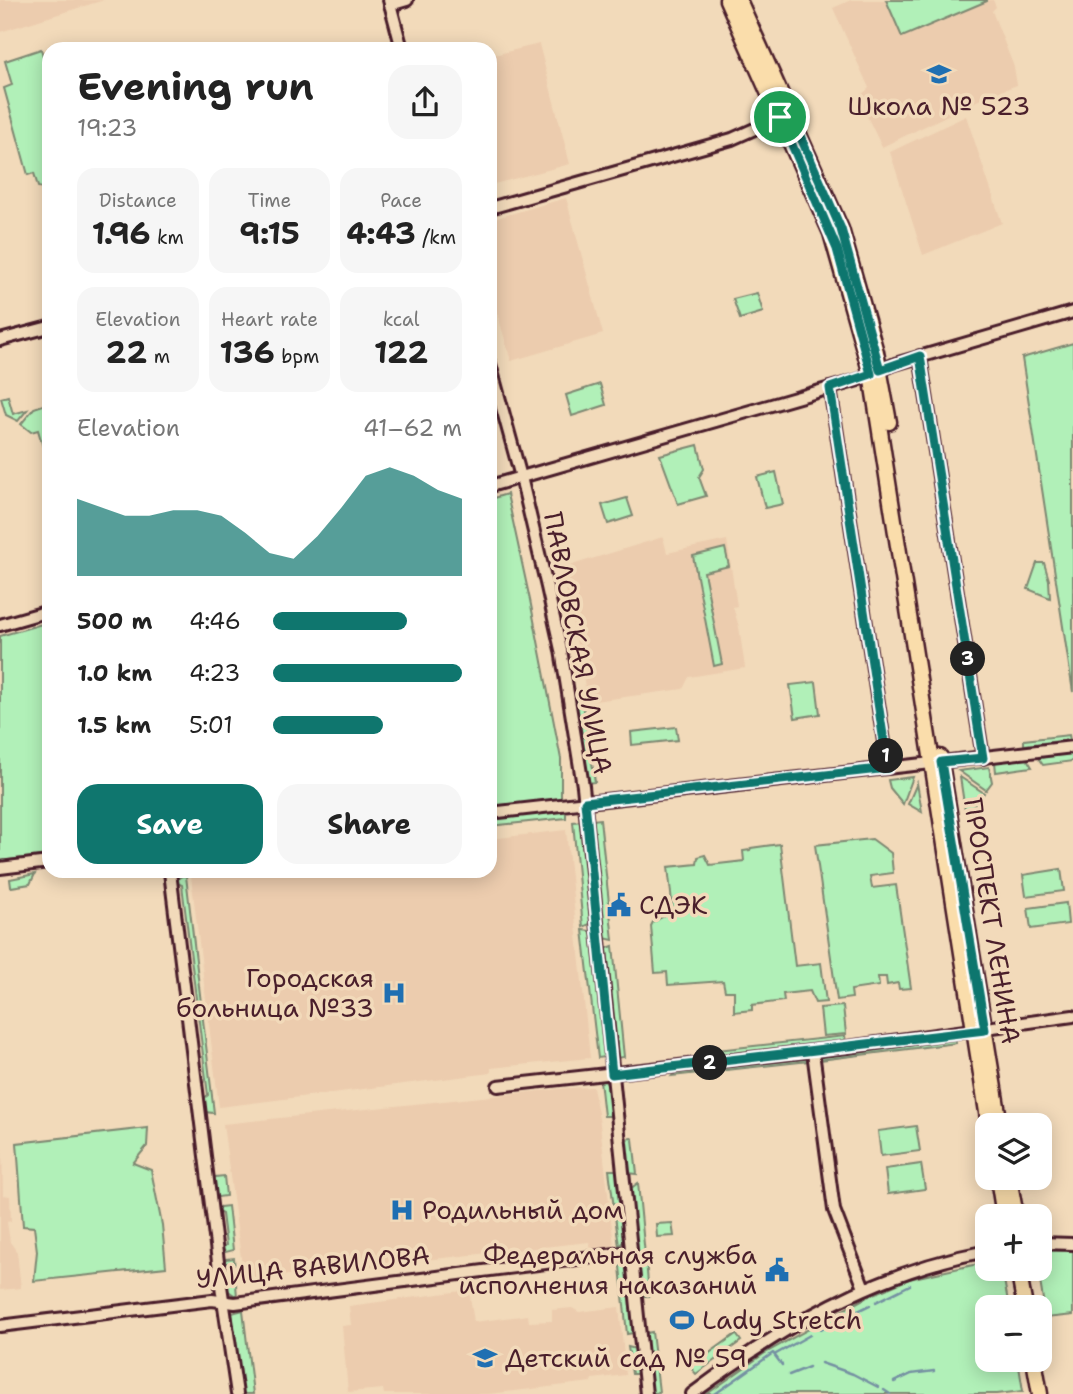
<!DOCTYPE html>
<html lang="en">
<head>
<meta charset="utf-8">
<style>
  :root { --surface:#fff; --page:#f6f6f6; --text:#222; --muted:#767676; --accent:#0f766e }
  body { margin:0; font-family:"Shantell Sans",sans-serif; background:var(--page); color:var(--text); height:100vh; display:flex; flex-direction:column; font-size:26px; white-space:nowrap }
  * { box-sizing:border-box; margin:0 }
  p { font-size:23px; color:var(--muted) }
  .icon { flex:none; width:38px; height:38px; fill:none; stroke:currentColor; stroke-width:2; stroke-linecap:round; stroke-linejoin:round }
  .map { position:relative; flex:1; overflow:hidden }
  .drawer { position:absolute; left:42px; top:42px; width:455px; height:836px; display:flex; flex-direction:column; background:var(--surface); border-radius:21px; box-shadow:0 4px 18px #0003 }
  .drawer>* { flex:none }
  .fabs { position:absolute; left:975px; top:1113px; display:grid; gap:14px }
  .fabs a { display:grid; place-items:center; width:77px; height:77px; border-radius:14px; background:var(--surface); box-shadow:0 4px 18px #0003; font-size:35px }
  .pin { position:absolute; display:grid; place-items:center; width:60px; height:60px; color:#fff; margin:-30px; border:4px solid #fff; border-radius:50%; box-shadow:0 2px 7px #0007 }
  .km { position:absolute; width:35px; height:35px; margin:-18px; border-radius:50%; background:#222; color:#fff; font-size:19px; line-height:35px; text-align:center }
  .round { display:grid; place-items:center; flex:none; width:74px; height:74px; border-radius:21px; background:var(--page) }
  .head { display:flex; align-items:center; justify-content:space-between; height:119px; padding:0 35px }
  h1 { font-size:38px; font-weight:700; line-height:52px }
  .metrics { display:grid; grid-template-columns:repeat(3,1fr); gap:10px; height:119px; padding:7px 35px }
  .metrics div { display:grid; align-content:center; border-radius:18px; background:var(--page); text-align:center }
  .metrics b { font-size:30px; font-weight:700 }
  .metrics small { font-size:19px; font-weight:400 }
  .metrics p { font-size:19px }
  .chart { height:196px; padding:14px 35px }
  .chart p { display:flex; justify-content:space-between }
  .chart svg { width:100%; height:126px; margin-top:7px; fill:var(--accent); opacity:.7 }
  .button { display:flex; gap:14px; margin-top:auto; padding:14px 35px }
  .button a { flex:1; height:80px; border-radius:21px; background:var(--accent); color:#fff; font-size:28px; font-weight:700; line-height:80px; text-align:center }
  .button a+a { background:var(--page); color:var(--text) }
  ul { padding:0 35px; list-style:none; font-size:23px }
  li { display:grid; grid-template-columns:112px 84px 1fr; align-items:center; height:52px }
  li i { height:18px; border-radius:9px; background:var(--accent) }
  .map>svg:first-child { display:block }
  .built { fill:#ecccae }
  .green { fill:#b1f0b8; stroke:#7e8872; stroke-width:2 }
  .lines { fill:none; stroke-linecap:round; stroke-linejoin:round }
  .stream { stroke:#7591a2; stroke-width:2.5 }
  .minor-casing { stroke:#4a1f2b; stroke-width:16 }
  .major-casing { stroke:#4a1f2b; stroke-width:19 }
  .minor { stroke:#f2daba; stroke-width:10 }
  .major { stroke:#faddab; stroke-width:14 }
  .route-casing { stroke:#fff; stroke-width:14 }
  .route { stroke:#0f766e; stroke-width:9 }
  .labels { text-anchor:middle; stroke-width:7; stroke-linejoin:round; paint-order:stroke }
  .poi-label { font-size:26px; fill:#4a1f2b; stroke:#f2daba; text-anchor:start }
  .street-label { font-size:26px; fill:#4a1f2b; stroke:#f2daba }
</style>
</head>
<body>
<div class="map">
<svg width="1073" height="1394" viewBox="0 0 1073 1394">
  <rect width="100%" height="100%" fill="#f2daba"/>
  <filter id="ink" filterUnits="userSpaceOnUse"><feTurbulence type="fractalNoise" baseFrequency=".0143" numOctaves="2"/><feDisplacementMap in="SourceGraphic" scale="14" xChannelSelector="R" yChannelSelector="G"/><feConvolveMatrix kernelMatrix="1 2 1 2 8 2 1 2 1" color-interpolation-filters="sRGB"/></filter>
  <g filter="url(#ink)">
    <g class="built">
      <path d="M0 0H104L0 32Z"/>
      <path d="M851 0H993L996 7 992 11 1014 67 1017 85 985 97 882 147 858 98 869 88 833 8Z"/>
      <path d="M539 44 570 164 490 185V56Z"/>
      <path d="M966 116 1002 223 923 255 890 152Z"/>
      <path d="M566 198 603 334 511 361 490 288V220Z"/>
      <path d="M663 537 667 553 727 540 737 606 733 607 739 627 745 668 689 677 683 689 588 702 562 568Z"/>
      <path d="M566 830 590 1058 491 1068V1073L219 1107 191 876 225 872H490V839Z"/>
      <path d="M593 1087 600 1124 614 1246 590 1249 589 1242 244 1280 223 1124 567 1088Z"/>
      <path d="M2 1143 3 1195 10 1196 11 1221 7 1222 10 1242 17 1252 21 1288 0 1290V1144Z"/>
      <path d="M469 1290 474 1322 528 1315 529 1322 552 1321V1310L572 1308 579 1312 619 1307 626 1375 592 1379 591 1382 489 1394H384L383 1389 348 1392 342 1326 351 1325 349 1306Z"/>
    </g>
    <g class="green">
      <path d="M886 0H987V1L902 37Z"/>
      <path d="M41 49 49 76V190L38 187 34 173 28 175 4 88 12 85 5 61Z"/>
      <path d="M757 293 763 312 740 319 733 299Z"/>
      <path d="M1073 343V692L1022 358Z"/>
      <path d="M600 384 606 405 572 416 566 395Z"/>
      <path d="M8 396 13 414 27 410 18 421 6 415 1 398Z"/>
      <path d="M49 403V467L38 430 31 432 21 424 34 408Z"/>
      <path d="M698 445 704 469 699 477 706 496 678 504 660 455Z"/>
      <path d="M776 472 783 504 765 508 757 477Z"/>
      <path d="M507 494 530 600 561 759V799L490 807V499Z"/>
      <path d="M627 498 633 516 608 524 602 505Z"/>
      <path d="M725 548 729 566 704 572 722 664 714 666 693 556Z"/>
      <path d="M1037 563H1044L1049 580 1050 598 1028 589Z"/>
      <path d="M49 622V855L0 861V636Z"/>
      <path d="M816 682 820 714 795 718 790 685Z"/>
      <path d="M581 690 595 782 587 783 574 696 576 692Z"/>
      <path d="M676 727 678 740 632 745 631 732Z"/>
      <path d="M1069 735 1070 740 1024 745V740Z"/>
      <path d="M1072 753 1073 761 1043 765 1038 758Z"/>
      <path d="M1027 759 1032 767 996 772 995 762Z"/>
      <path d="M989 767 992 782 986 790 959 771Z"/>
      <path d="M913 777 903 804 890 788 888 780Z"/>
      <path d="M960 777 984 793 972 808 965 810Z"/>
      <path d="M917 783 922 812 908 804Z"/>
      <path d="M566 811V818L490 826V819Z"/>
      <path d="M600 819 613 940 604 938 592 820Z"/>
      <path d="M582 821 591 921 590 924 583 927 573 822Z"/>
      <path d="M872 839 891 853 893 873 870 876 872 888 896 885 911 988 899 989 898 983 887 985 886 977H878L879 986 851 990 852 998 837 1000 815 845Z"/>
      <path d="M780 844 795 966 821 963 826 1002 815 1003 810 991 783 994 784 1001 752 1005V1010L734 1012V991H725L723 981 668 985 667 972 655 973 651 926 653 922 673 911 668 867 697 864 698 857 705 855 710 865 744 861 743 851 750 850 751 848Z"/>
      <path d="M1061 869 1064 891 1026 896 1023 875Z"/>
      <path d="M35 874 30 884 11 887 10 879Z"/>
      <path d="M182 876H186L214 1113 205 1112 203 1099 208 1095 182 885 177 883V879Z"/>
      <path d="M1066 903 1068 924 1031 929 1028 908Z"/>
      <path d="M583 930 590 931 593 933 606 1057 598 1058Z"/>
      <path d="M613 946 624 1057 616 1058 605 949Z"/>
      <path d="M843 1006 846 1034 823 1036 820 1008Z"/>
      <path d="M845 1036 846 1042 707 1058 699 1052Z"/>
      <path d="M956 1040V1043L819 1060V1056Z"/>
      <path d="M808 1058V1061L672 1076 676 1072Z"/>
      <path d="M600 1080 605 1081 608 1086 611 1116H604Z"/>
      <path d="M916 1126 920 1151 881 1156 878 1131Z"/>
      <path d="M148 1128 147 1146 133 1163 151 1170 162 1225 166 1267 34 1281 37 1251 34 1227 23 1226 17 1143Z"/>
      <path d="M631 1138 633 1139 637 1174 628 1173 625 1139Z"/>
      <path d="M921 1164 925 1189 888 1194 885 1169Z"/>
      <path d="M609 1170H617L623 1237V1242L619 1246Z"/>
      <path d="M224 1176 226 1196 218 1197 214 1194 212 1181 215 1177Z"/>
      <path d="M638 1183 645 1255H640L637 1253 630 1189Z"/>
      <path d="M228 1206 233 1250 225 1252 221 1247 226 1245 222 1214 216 1211 220 1207Z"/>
      <path d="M672 1223 674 1236 657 1237 656 1224Z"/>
      <path d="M1073 1250V1315L1046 1318 1038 1269 1040 1254 1044 1251Z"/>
      <path d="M619 1257 627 1263 634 1333 627 1334Z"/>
      <path d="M234 1258 237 1297 227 1290 225 1284 231 1282 229 1263 222 1264 226 1259Z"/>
      <path d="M646 1259 649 1296H641L638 1265V1261Z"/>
      <path d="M987 1262V1269H1002L1009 1307H987V1360H1018L1023 1391 997 1394H707L765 1353 867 1297 909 1279Z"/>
      <path d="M243 1310 253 1394H242L232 1313Z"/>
      <path d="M652 1332 659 1392 651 1394 645 1337 647 1333Z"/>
      <path d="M736 1334 741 1341 696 1374 690 1367Z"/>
      <path d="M628 1347 636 1349 639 1374H632Z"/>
    </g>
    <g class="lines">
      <g class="stream">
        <path d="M876 1302 910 1285"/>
        <path d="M821 1329 870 1305"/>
        <path d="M776 1354 810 1335"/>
        <path d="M821 1363 853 1374 878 1387"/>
        <path d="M789 1375 809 1367"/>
        <path d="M894 1382 911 1374 934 1371"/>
        <path d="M884 1390 890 1394"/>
        <path d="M715 1394 773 1353 782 1365"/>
      </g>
      <g class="minor-casing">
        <g id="minor">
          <path d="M389 0 402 49"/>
          <path d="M390 5 407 0"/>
          <path d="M490 208 732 139 784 116"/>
          <path d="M0 340 49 327"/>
          <path d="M920 356 983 758"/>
          <path d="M490 364 521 477 547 587 561 650 583 786 646 1394"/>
          <path d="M830 388 888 768"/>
          <path d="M490 486 858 380 895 364 1073 312"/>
          <path d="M0 625 49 611"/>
          <path d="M490 813 1073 747"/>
          <path d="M0 868 49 862"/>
          <path d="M170 872 221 1286 237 1394"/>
          <path d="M813 1052 834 1210 864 1288"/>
          <path d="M498 1086 848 1047 1073 1016"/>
          <path d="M1040 1243 1073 1244"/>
          <path d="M0 1326 212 1300 235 1303 631 1252"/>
          <path d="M692 1394C783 1326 874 1272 987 1251"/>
        </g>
      </g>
      <g class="major-casing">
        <g id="major">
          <path d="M727 0 831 233 871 374 989 1125"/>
          <path d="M739 0 841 229 876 352 889 422"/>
          <path d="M940 757 1000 1125"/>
          <path d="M998 1178 1004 1216"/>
          <path d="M1009 1178 1016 1216"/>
          <path d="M1018 1269 1025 1307"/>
          <path d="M1034 1360 1040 1394"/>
        </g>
      </g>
      <use href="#minor" class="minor"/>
      <use href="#major" class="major"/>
    </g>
  </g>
  <g class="lines" filter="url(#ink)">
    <g class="route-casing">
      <path id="route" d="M790 113 841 229 880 370 920 356 983 758 941 762 985 1030 612 1074 585 802 888 768 830 388 871 374 837 249 780 117Z"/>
    </g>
    <use href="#route" class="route"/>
  </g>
  <defs>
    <g id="school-bare" transform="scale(1.89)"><path d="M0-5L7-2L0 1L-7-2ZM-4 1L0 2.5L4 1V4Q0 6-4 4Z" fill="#1f6fb2" stroke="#f2daba" stroke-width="2.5" paint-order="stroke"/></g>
    <g id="civic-bare" transform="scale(1.89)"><path d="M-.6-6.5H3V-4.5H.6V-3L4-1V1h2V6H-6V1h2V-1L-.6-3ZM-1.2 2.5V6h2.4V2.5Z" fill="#1f6fb2" stroke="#f2daba" stroke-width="2.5" paint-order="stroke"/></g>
    <g id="hospital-bare" transform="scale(1.89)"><path d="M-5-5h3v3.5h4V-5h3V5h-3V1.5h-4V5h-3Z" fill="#1f6fb2" stroke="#f2daba" stroke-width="2.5" paint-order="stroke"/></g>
    <g id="stadium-bare" transform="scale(1.89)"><path d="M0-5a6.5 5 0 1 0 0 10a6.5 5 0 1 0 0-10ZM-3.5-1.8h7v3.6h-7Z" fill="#1f6fb2" stroke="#f2daba" stroke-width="2.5" paint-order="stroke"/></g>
  </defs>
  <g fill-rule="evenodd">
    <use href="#school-bare" x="939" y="74"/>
    <use href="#civic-bare" x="619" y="905"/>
    <use href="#hospital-bare" x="394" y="993"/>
    <use href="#hospital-bare" x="402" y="1210"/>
    <use href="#civic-bare" x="777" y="1270"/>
    <use href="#stadium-bare" x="682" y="1320"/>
    <use href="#school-bare" x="485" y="1358"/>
  </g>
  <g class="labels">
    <g class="poi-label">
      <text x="939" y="115" text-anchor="middle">Школа № 523</text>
      <text x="639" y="914">СДЭК</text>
      <text x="374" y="987" text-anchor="end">Городская<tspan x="374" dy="30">больница №33</tspan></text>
      <text x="422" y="1219">Родильный дом</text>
      <text x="757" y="1264" text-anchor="end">Федеральная служба<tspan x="757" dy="30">исполнения наказаний</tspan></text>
      <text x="702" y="1329">Lady Stretch</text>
      <text x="505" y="1367">Детский сад № 59</text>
    </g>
    <g class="street-label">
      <text transform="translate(578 643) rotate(79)" y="9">ПАВЛОВСКАЯ УЛИЦА</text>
      <text transform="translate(992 921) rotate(81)" y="9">ПРОСПЕКТ ЛЕНИНА</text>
      <text transform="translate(313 1267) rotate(-6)" y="9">УЛИЦА ВАВИЛОВА</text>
    </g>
  </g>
</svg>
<div class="fabs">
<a><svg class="icon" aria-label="layers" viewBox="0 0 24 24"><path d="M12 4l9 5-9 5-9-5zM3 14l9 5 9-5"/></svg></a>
<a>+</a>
<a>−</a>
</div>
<div class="pin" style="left:780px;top:117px;background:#1e9e55"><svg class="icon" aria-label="arrive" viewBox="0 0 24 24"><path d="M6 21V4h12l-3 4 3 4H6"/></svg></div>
<b class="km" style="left:886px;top:756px">1</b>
<b class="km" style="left:710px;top:1063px">2</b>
<b class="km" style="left:968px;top:659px">3</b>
<section class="drawer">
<div class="head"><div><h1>Evening run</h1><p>19:23</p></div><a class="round"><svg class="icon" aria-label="share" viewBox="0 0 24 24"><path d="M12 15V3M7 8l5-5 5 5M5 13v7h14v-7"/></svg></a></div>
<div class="metrics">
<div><p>Distance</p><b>1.96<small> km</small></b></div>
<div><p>Time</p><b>9:15</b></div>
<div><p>Pace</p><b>4:43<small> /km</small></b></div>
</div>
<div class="metrics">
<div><p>Elevation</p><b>22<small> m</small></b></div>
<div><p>Heart rate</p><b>136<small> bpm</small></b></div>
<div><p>kcal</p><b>122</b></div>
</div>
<div class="chart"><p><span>Elevation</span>41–62 m</p>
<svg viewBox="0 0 160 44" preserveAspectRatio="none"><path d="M0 44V17L10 20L20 23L30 23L40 21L50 21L60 23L70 29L80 36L90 38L100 30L110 20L120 9L130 6L140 9L150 14L160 17V44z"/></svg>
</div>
<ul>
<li><b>500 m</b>4:46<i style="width:71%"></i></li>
<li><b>1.0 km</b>4:23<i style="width:100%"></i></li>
<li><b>1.5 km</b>5:01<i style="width:58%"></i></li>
</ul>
<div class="button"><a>Save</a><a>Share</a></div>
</section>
</div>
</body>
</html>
